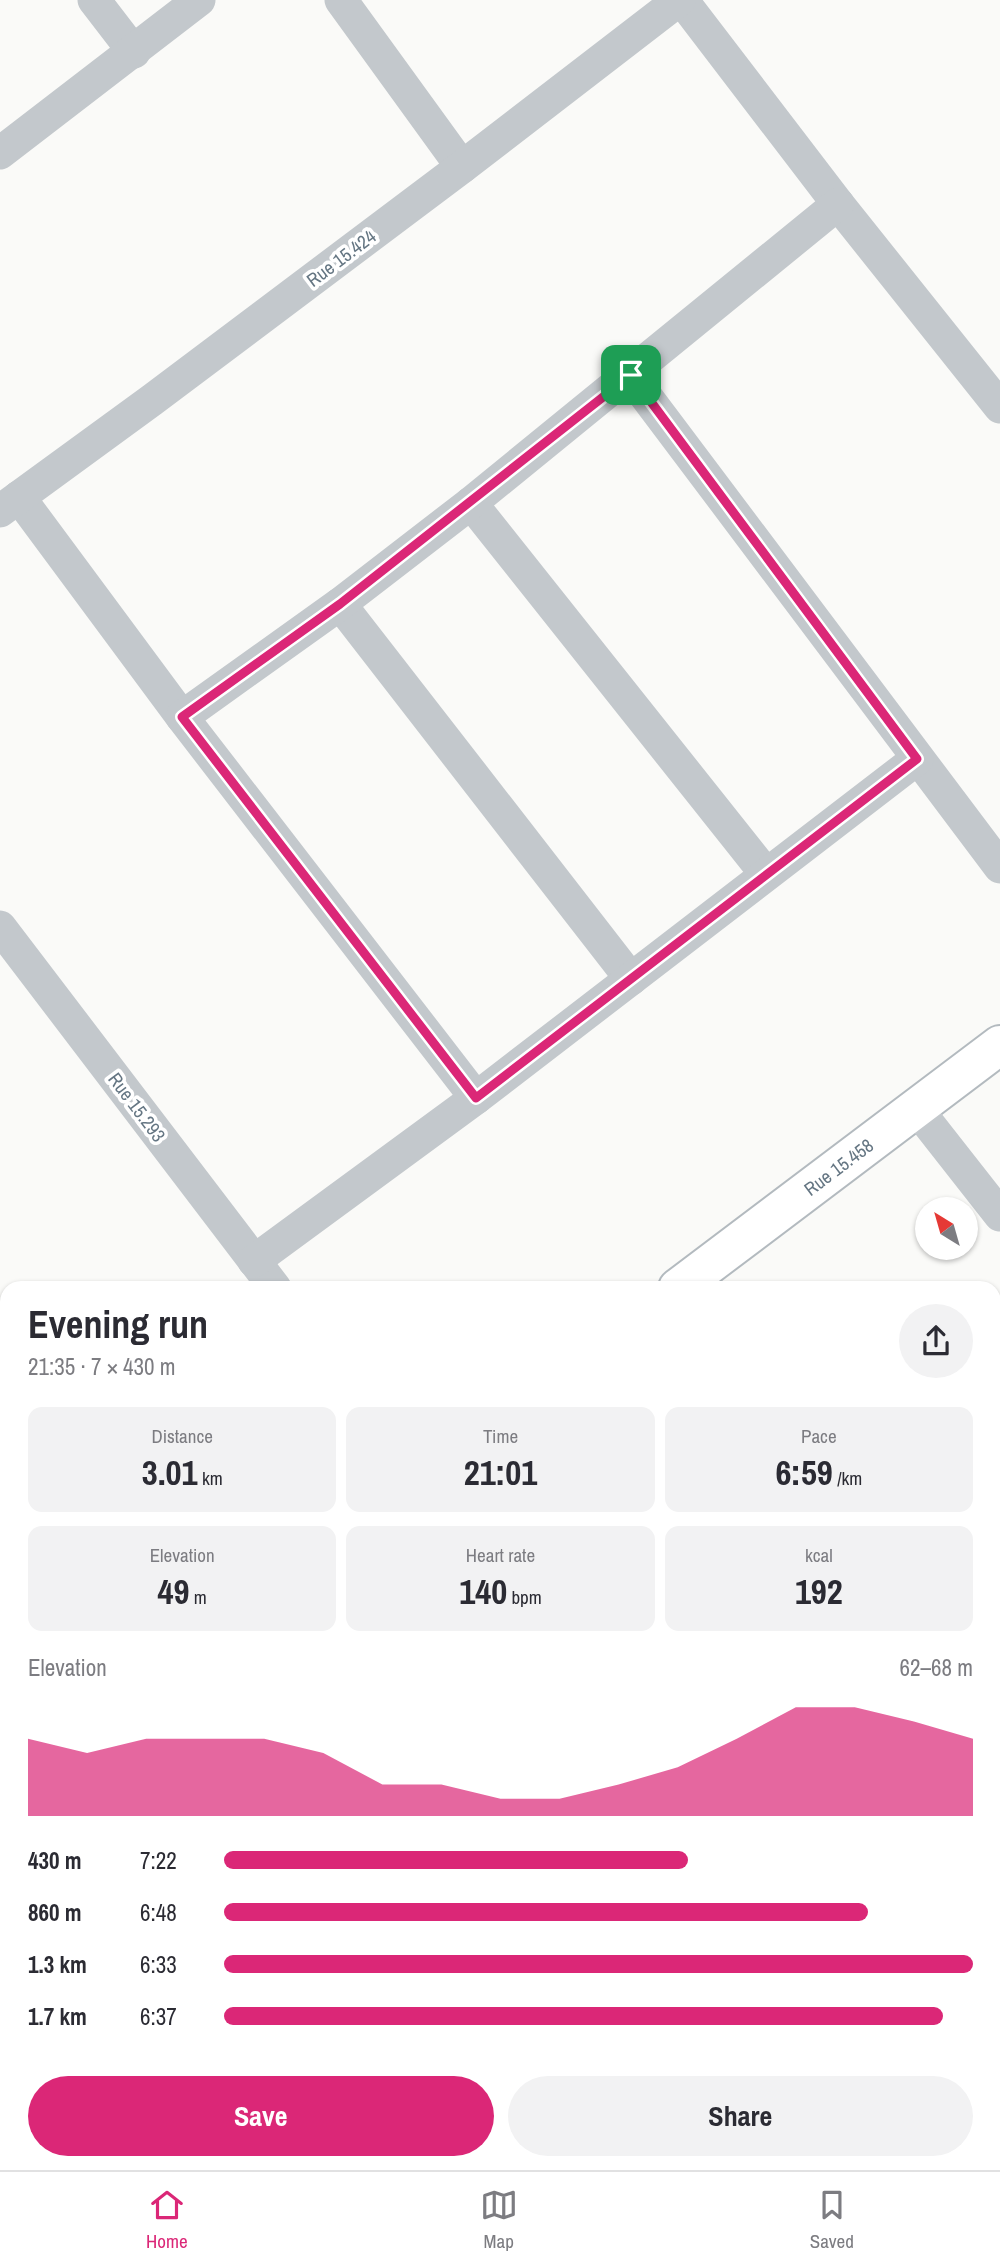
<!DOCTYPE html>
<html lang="en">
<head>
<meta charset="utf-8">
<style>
  :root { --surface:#fff; --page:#f2f2f3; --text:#2b2b33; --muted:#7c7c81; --line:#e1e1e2; --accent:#db2777 }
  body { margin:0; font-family:"Archivo Narrow",sans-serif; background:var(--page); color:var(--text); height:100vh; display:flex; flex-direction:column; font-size:26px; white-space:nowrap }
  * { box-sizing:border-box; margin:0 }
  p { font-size:23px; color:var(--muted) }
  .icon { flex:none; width:38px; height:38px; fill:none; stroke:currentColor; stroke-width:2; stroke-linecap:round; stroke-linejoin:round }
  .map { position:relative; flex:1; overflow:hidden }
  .drawer { position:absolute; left:0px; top:1281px; width:1001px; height:889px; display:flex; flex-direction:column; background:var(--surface); border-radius:21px 21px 0 0; box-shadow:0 2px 5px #0004 }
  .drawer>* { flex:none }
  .needle { width:46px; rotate:323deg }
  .buttons { position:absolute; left:915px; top:1197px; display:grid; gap:14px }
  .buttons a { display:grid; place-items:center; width:63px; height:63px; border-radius:50%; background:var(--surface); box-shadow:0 2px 5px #0004; font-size:35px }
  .pin { position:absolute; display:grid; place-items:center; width:60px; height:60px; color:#fff; margin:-30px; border-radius:14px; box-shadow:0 4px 10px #0006 }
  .round { display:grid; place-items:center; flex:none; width:74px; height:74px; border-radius:37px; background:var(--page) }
  .head { display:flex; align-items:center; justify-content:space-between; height:119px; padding:0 28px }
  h1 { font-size:38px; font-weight:700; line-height:52px }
  .metrics { display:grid; grid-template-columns:repeat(3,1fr); gap:10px; height:119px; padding:7px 28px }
  .metrics div { display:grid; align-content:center; border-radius:14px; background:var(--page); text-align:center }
  .metrics b { font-size:35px; font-weight:700 }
  .metrics small { font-size:19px; font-weight:400 }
  .metrics p { font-size:19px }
  .chart { height:196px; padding:14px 28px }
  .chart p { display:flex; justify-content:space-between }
  .chart svg { width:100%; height:126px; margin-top:7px; fill:var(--accent); opacity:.7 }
  .cta { display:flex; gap:14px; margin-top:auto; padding:14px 28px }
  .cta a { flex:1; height:80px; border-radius:42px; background:var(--accent); color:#fff; font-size:28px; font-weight:700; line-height:80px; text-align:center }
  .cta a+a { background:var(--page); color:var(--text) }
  ul { padding:0 28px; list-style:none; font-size:23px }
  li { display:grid; grid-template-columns:112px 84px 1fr; align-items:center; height:52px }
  li i { height:18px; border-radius:9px; background:var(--accent) }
  .dock { display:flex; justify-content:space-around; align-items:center; height:98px; border-top:2px solid var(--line); background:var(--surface); font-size:19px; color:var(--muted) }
  .dock a { display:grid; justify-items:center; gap:4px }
  .dock .on { color:var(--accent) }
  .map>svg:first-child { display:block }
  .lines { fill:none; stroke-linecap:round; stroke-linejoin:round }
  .secondary-casing { stroke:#b3babf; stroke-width:42 }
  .street { stroke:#c3c8cc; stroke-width:33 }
  .secondary { stroke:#fff; stroke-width:38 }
  .route-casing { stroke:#fff; stroke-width:14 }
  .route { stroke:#db2777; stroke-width:9 }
  .labels { text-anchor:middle; stroke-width:7; stroke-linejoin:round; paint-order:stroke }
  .street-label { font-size:19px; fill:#657683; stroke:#fff }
</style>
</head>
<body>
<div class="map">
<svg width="1000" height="2170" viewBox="0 0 1000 2170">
  <rect width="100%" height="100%" fill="#fafaf8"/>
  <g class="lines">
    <g class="secondary-casing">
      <g id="secondary">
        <path id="s1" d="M678 1288 1000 1045"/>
        <path d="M0 1810 7 1804"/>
      </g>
    </g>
    <g class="street">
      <path d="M94 0 134 52"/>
      <path d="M341 0 462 167"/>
      <path d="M682 0 838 204 1000 407"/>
      <path d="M0 153 199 0"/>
      <path d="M630 375 1000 867"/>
      <path d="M19 497 182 717 476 1098"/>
      <path d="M471 503 766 874"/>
      <path d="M0 511 152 400 462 167 679 0"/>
      <path d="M340 604 631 979"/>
      <path d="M182 717 340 604 471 503 838 204"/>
      <path d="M0 927 275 1288"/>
      <path d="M916 1108 1000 1215"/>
      <path d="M254 1261 476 1098 917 759"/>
      <path d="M0 1390 7 1399"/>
      <path d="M0 1460 7 1455"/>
      <path d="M994 1706 1000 1714"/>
      <path d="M994 2019 1000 2014"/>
      <path d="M0 2029 7 2038"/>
      <path d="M0 2129 7 2123"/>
      <path d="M101 2163 106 2170"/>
      <path d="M543 2163 548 2170"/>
      <path d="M933 2163 939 2170"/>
      <path d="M797 2170 806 2163"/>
    </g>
    <use href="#secondary" class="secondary"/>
  </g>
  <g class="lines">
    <g class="route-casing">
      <path id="route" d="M631 375 917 759 476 1098 182 717 340 604Z"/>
    </g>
    <use href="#route" class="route"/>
  </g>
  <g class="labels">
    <g class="street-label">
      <text transform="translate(341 258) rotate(-37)" y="7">Rue 15.424</text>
      <text transform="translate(137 1107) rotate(53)" y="7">Rue 15.293</text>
      <text dy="7" stroke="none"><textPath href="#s1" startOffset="201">Rue 15.458</textPath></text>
    </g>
  </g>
</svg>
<div class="buttons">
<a><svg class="needle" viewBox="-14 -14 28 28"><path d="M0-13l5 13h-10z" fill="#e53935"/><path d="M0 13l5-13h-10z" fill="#7c7c81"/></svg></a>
</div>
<div class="pin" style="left:631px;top:375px;background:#1e9e55"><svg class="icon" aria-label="arrive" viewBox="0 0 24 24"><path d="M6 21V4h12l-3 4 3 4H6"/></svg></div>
<section class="drawer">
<div class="head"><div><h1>Evening run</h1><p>21:35 · 7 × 430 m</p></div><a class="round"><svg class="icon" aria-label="share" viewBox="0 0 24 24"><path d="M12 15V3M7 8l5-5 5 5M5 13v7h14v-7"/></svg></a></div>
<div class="metrics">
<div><p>Distance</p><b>3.01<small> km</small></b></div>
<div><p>Time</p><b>21:01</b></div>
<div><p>Pace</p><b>6:59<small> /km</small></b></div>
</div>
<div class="metrics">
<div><p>Elevation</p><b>49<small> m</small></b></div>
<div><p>Heart rate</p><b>140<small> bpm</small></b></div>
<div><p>kcal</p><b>192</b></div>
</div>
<div class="chart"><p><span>Elevation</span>62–68 m</p>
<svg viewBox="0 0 160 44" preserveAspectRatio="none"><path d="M0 44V17L10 22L20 17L30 17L40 17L50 22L60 33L70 33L80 38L90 38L100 33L110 27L120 17L130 6L140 6L150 11L160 17V44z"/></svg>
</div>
<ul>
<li><b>430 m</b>7:22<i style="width:62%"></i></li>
<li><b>860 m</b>6:48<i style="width:86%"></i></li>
<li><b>1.3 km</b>6:33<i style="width:100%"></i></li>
<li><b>1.7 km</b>6:37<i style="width:96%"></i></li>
</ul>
<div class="cta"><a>Save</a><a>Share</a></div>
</section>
</div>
<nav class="dock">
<a class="on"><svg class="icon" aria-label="home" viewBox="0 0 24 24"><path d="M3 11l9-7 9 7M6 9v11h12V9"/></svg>Home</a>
<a><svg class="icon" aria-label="map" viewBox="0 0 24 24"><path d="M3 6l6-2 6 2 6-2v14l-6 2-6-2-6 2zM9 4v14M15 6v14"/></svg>Map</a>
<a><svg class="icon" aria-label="saved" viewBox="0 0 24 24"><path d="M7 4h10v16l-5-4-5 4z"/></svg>Saved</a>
</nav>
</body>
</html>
